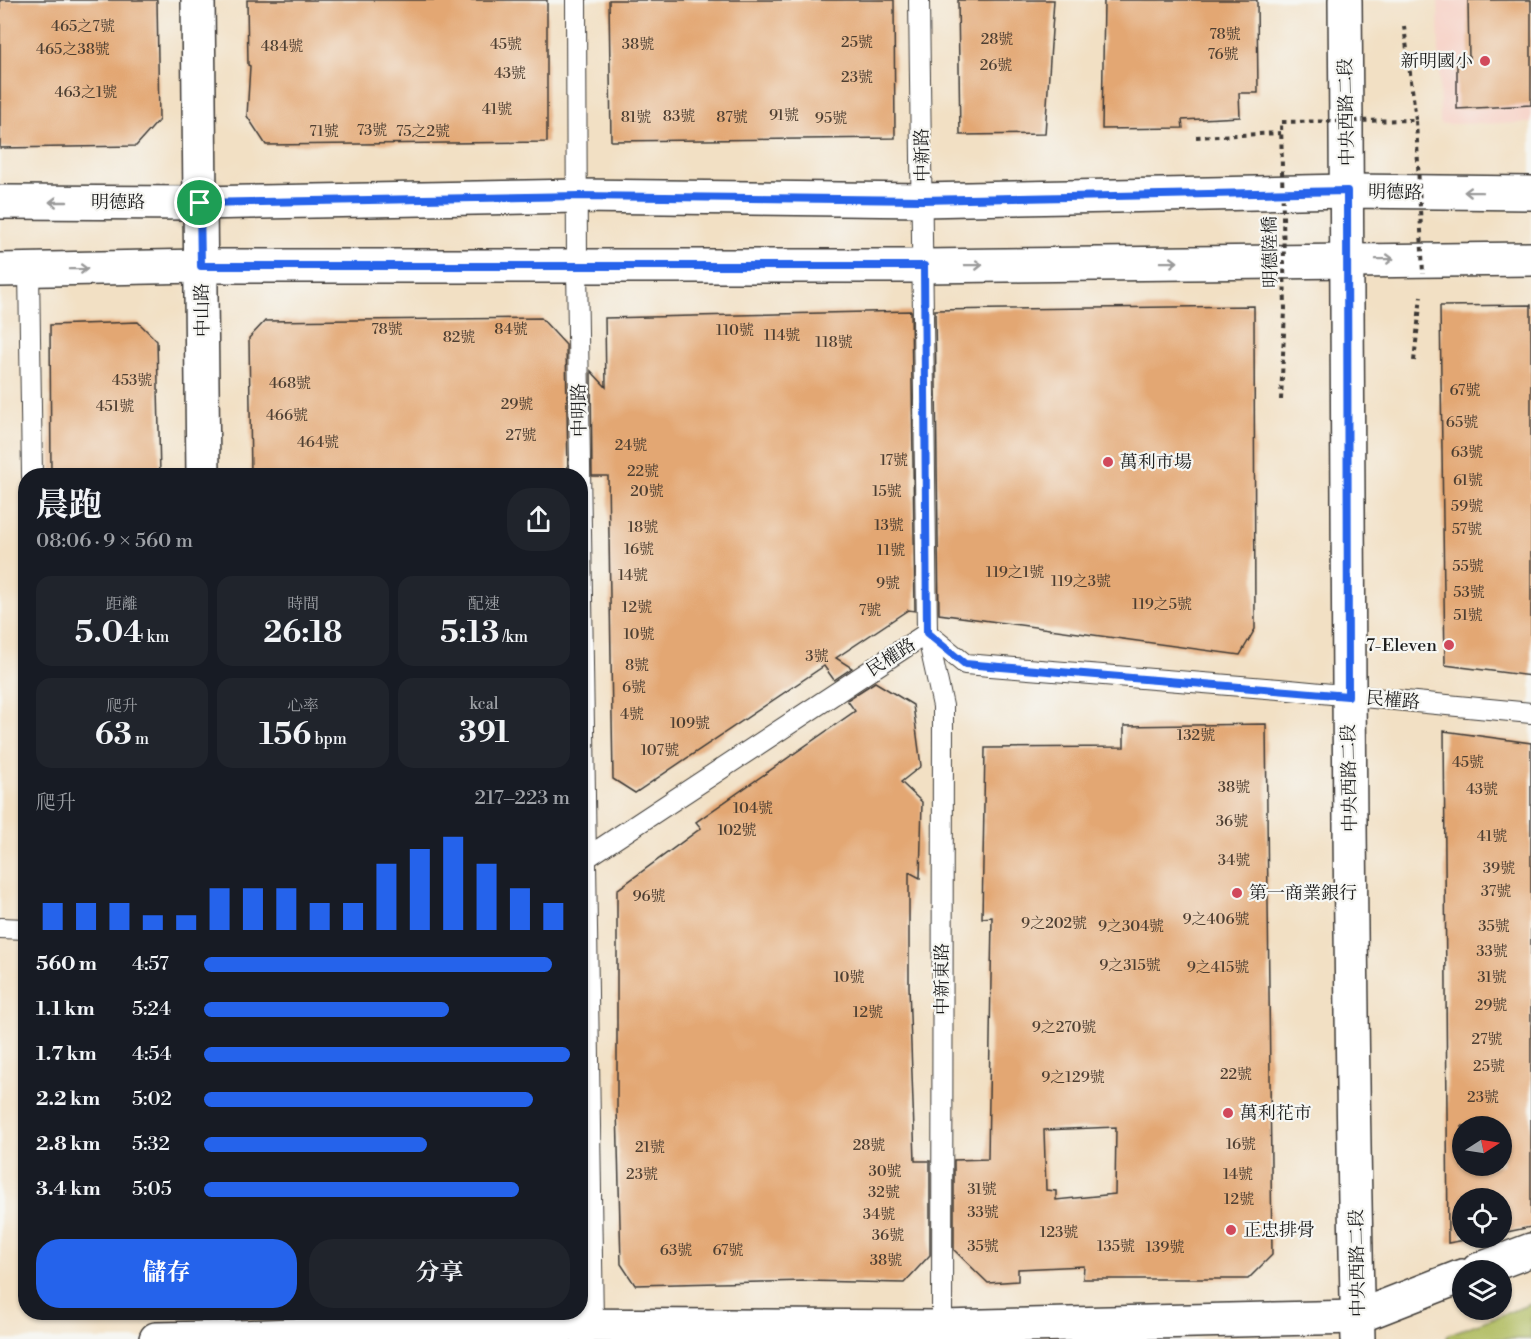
<!DOCTYPE html>
<html lang="zh-TW">
<head>
<meta charset="utf-8">
<style>
  :root { --surface:#171b24; --page:#20242c; --text:#f1f3f6; --muted:#9ea1a6; --accent:#2563eb }
  body { margin:0; font-family:"Libre Bodoni","Noto Serif TC",serif; background:var(--page); color:var(--text); height:100vh; display:flex; flex-direction:column; font-size:22px; white-space:nowrap }
  * { box-sizing:border-box; margin:0 }
  p { font-size:20px; color:var(--muted) }
  .icon { flex:none; width:33px; height:33px; fill:none; stroke:currentColor; stroke-width:2; stroke-linecap:round; stroke-linejoin:round }
  .map { position:relative; flex:1; overflow:hidden }
  .panel { position:absolute; left:18px; top:468px; width:570px; height:852px; display:flex; flex-direction:column; background:var(--surface); border-radius:24px; box-shadow:0 2px 4px #0004 }
  .panel>* { flex:none }
  .needle { width:39px; rotate:78deg }
  .controls { position:absolute; left:1452px; top:1116px; display:grid; gap:12px }
  .controls a { display:grid; place-items:center; width:60px; height:60px; border-radius:50%; background:var(--surface); box-shadow:0 2px 4px #0004; font-size:30px }
  .pin { position:absolute; display:grid; place-items:center; width:51px; height:51px; color:#fff; margin:-26px; border:3px solid #fff; border-radius:50%; box-shadow:0 2px 6px #0007 }
  .round { display:grid; place-items:center; flex:none; width:63px; height:63px; border-radius:24px; background:var(--page) }
  .summary { display:flex; align-items:center; justify-content:space-between; height:102px; padding:0 18px }
  h1 { font-size:33px; font-weight:700; line-height:45px }
  .stats { display:grid; grid-template-columns:repeat(3,1fr); gap:9px; height:102px; padding:6px 18px }
  .stats div { display:grid; align-content:center; border-radius:15px; background:var(--page); text-align:center }
  .stats b { font-size:30px; font-weight:700 }
  .stats small { font-size:16px; font-weight:400 }
  .stats p { font-size:16px }
  .chart { height:168px; padding:12px 18px }
  .chart p { display:flex; justify-content:space-between }
  .chart svg { width:100%; height:108px; margin-top:6px; stroke:var(--accent); stroke-width:6 }
  .action { display:flex; gap:12px; margin-top:auto; padding:12px 18px }
  .action a { flex:1; height:69px; border-radius:24px; background:var(--accent); color:#fff; font-size:24px; font-weight:700; line-height:69px; text-align:center }
  .action a+a { background:var(--page); color:var(--text) }
  ul { padding:0 18px; list-style:none; font-size:20px }
  li { display:grid; grid-template-columns:96px 72px 1fr; align-items:center; height:45px }
  li i { height:15px; border-radius:8px; background:var(--accent) }
  .map>svg:first-child { display:block }
  .built { fill:#f7d1c6 }
  .green { fill:#aeba5c; stroke:#656b3c; stroke-width:1.5 }
  .building { fill:#e3a773; fill-rule:evenodd }
  .lines { fill:none; stroke-linecap:round; stroke-linejoin:round }
  .lane-casing { stroke:#3c3935; stroke-width:22 }
  .street-casing { stroke:#3c3935; stroke-width:36 }
  .secondary-casing { stroke:#3c3935; stroke-width:36 }
  .path { stroke:#3c3935; stroke-width:4; stroke-dasharray:4.5 4.5; stroke-linecap:butt }
  .lane { stroke:#fff; stroke-width:20 }
  .street { stroke:#fff; stroke-width:33 }
  .secondary { stroke:#fff; stroke-width:33 }
  .path-bridge { stroke:#3c3935; stroke-width:4; stroke-dasharray:4.5 4.5; stroke-linecap:butt }
  .oneway { stroke:#999 }
  .route-casing { stroke:#fff; stroke-width:12 }
  .route { stroke:#2563eb; stroke-width:8 }
  .poi-dot { fill:#d1495b; stroke:#f6f6f2; stroke-width:2 }
  .labels { text-anchor:middle; stroke-width:4.5; stroke-linejoin:round; paint-order:stroke }
  .number-label { font-size:15px; fill:#4e3f32 }
  .poi-label { font-size:18px; fill:#1c1c1c; stroke:#f6f6f2; text-anchor:start }
  .street-label { font-size:18px; fill:#1c1c1c; stroke:#f6f6f2 }
</style>
</head>
<body>
<div class="map">
<svg width="1531" height="1339" viewBox="0 0 1531 1339">
  <rect width="100%" height="100%" fill="#f6f6f2"/>
  <filter id="ink" filterUnits="userSpaceOnUse"><feTurbulence type="fractalNoise" baseFrequency=".0167" numOctaves="2"/><feDisplacementMap in="SourceGraphic" scale="12" xChannelSelector="R" yChannelSelector="G"/><feConvolveMatrix kernelMatrix="1 2 1 2 8 2 1 2 1" color-interpolation-filters="sRGB"/></filter>
  <filter id="wash" filterUnits="userSpaceOnUse"><feTurbulence type="fractalNoise" baseFrequency=".008" numOctaves="4" result="noise"/><feDisplacementMap in="SourceGraphic" scale="24" xChannelSelector="R" yChannelSelector="G"/><feGaussianBlur stdDeviation="1.35" result="paint"/><feColorMatrix in="noise" values="0 0 0 0 0 0 0 0 0 0 0 0 0 0 0 0 0 1.4 0 .05"/><feComposite in="paint" operator="in"/></filter>
  <g filter="url(#wash)">
    <rect width="100%" height="100%" fill="#f2e0c4"/>
    <path class="built" d="M1438 0H1531V123L1440 124Z"/>
    <path class="green" d="M1531 1304V1339H1446L1449 1334Z"/>
    <g id="blocks">
      <g class="building">
        <path d="M0 0H157L159 120 136 146 0 148Z"/>
        <path d="M247 0H547V142L266 145 247 116 250 66 248 65Z"/>
        <path d="M609 0H894L895 138 611 141Z"/>
        <path d="M958 0H1054L1045 134 960 135Z"/>
        <path d="M1104 0H1257L1258 93H1239L1240 117 1182 120 1183 128 1102 129Z"/>
        <path d="M1468 0H1531V105L1457 109V63L1469 61Z"/>
        <path d="M1531 305V676L1445 665 1440 306Z"/>
        <path d="M1254 306 1255 629 1240 655 939 614 935 310Z"/>
        <path d="M911 311 915 611 908 610 836 658 852 668 834 680 824 666 635 793 613 779 608 476H592L591 371 606 387 605 318Z"/>
        <path d="M541 318 566 345 568 476H251L249 338 265 321Z"/>
        <path d="M138 322 157 341 160 476H51L50 325Z"/>
        <path d="M875 682 913 705 921 766 901 782 922 802 920 878 909 872V986L915 1161H930V1255L904 1283 806 1281 635 1285 621 1264 617 1108V890L701 828 696 822 855 711 847 700Z"/>
        <path d="M1266 724 1272 1255 1248 1279H1083L1084 1266 1018 1269V1281L988 1283 954 1250V1160L988 1159 992 917 982 918 985 748 1124 747V726ZM1116 1127 1115 1194 1056 1200V1191L1046 1190 1044 1130Z"/>
        <path d="M1444 731 1531 743V1227L1502 1233V1198H1462V1238H1476L1448 1243ZM1462 1126H1502V1166H1462Z"/>
      </g>
    </g>
  </g>
  <g filter="url(#ink)">
    <use href="#blocks" fill-opacity="0" stroke="#3c3935" stroke-width="1.5"/>
    <g class="lines">
      <g class="lane-casing">
        <g id="lane">
          <path d="M576 0 577 267 593 1324"/>
          <path d="M919 0 927 633 943 706 942 1327"/>
          <path d="M29 270 32 476"/>
          <path d="M580 862 927 633 965 664 1279 689 1531 713"/>
          <path d="M0 928 26 929"/>
        </g>
      </g>
      <g class="street-casing">
        <g id="street">
          <path d="M198 0 200 203 578 196 923 200 1347 191 1531 193"/>
          <path d="M1345 0C1349 446 1347 893 1358 1339"/>
          <path d="M201 266H924L1531 259"/>
          <path d="M156 1339 213 1338"/>
        </g>
      </g>
      <g class="secondary-casing">
        <g id="secondary">
          <path d="M0 202 200 203 203 476"/>
          <path d="M0 270 201 266"/>
          <path d="M1478 1270 1531 1250"/>
          <path d="M213 1338 541 1325 942 1327 1357 1317 1462 1276"/>
        </g>
      </g>
      <g class="path">
        <path d="M1404 26 1416 120"/>
        <path d="M1196 137 1281 133"/>
        <path d="M1414 361 1421 296"/>
        <path d="M1281 400 1285 310"/>
      </g>
      <use href="#lane" class="lane"/>
      <use href="#street" class="street"/>
      <use href="#secondary" class="secondary"/>
      <path class="path-bridge" d="M1285 310 1281 122 1416 120 1423 274"/>
    </g>
    <defs><path id="oneway-shaft" d="M-6 0H5M1.5-3L5.5 0L1.5 3" fill="none" stroke-width="1.6" stroke-linecap="round" stroke-linejoin="round" transform="scale(1.5)"/></defs>
    <g class="oneway">
      <use href="#oneway-shaft" transform="translate(1473 192) rotate(-179)"/>
      <use href="#oneway-shaft" transform="translate(58 202) rotate(-180)"/>
      <use href="#oneway-shaft" transform="translate(1385 259) rotate(-1)"/>
      <use href="#oneway-shaft" transform="translate(1169 262) rotate(-1)"/>
      <use href="#oneway-shaft" transform="translate(974 265) rotate(-1)"/>
      <use href="#oneway-shaft" transform="translate(79 269) rotate(-1)"/>
    </g>
  </g>
  <g class="lines" filter="url(#ink)">
    <g class="route-casing">
      <path id="route" d="M1347 191 1348 696 965 664 927 633 924 266H201L200 203 578 196 922 200Z"/>
    </g>
    <use href="#route" class="route"/>
  </g>
  <g class="poi-dot">
    <circle cx="1485" cy="61" r="6"/>
    <circle cx="1108" cy="462" r="6"/>
    <circle cx="1449" cy="645" r="6"/>
    <circle cx="1237" cy="893" r="6"/>
    <circle cx="1228" cy="1113" r="6"/>
    <circle cx="1231" cy="1230" r="6"/>
  </g>
  <g class="labels">
    <g class="number-label">
      <text x="83" y="31">465之7號</text>
      <text x="1225" y="39">78號</text>
      <text x="997" y="44">28號</text>
      <text x="857" y="47">25號</text>
      <text x="506" y="49">45號</text>
      <text x="638" y="49">38號</text>
      <text x="282" y="51">484號</text>
      <text x="73" y="54">465之38號</text>
      <text x="1223" y="59">76號</text>
      <text x="996" y="70">26號</text>
      <text x="510" y="78">43號</text>
      <text x="857" y="82">23號</text>
      <text x="86" y="97">463之1號</text>
      <text x="497" y="114">41號</text>
      <text x="784" y="120">91號</text>
      <text x="679" y="121">83號</text>
      <text x="636" y="122">81號</text>
      <text x="732" y="122">87號</text>
      <text x="831" y="123">95號</text>
      <text x="372" y="135">73號</text>
      <text x="324" y="136">71號</text>
      <text x="423" y="136">75之2號</text>
      <text x="387" y="334">78號</text>
      <text x="511" y="334">84號</text>
      <text x="735" y="335">110號</text>
      <text x="782" y="340">114號</text>
      <text x="459" y="342">82號</text>
      <text x="834" y="347">118號</text>
      <text x="132" y="385">453號</text>
      <text x="290" y="388">468號</text>
      <text x="1465" y="395">67號</text>
      <text x="517" y="409">29號</text>
      <text x="115" y="411">451號</text>
      <text x="287" y="420">466號</text>
      <text x="1462" y="427">65號</text>
      <text x="521" y="440">27號</text>
      <text x="318" y="447">464號</text>
      <text x="631" y="450">24號</text>
      <text x="1467" y="457">63號</text>
      <text x="894" y="465">17號</text>
      <text x="643" y="476">22號</text>
      <text x="1468" y="485">61號</text>
      <text x="647" y="496">20號</text>
      <text x="887" y="496">15號</text>
      <text x="1467" y="511">59號</text>
      <text x="889" y="530">13號</text>
      <text x="643" y="532">18號</text>
      <text x="1467" y="534">57號</text>
      <text x="639" y="554">16號</text>
      <text x="891" y="555">11號</text>
      <text x="1468" y="571">55號</text>
      <text x="1015" y="577">119之1號</text>
      <text x="633" y="580">14號</text>
      <text x="1081" y="586">119之3號</text>
      <text x="888" y="588">9號</text>
      <text x="1469" y="597">53號</text>
      <text x="1162" y="609">119之5號</text>
      <text x="637" y="612">12號</text>
      <text x="870" y="615">7號</text>
      <text x="1468" y="620">51號</text>
      <text x="639" y="639">10號</text>
      <text x="817" y="661">3號</text>
      <text x="637" y="670">8號</text>
      <text x="634" y="692">6號</text>
      <text x="632" y="719">4號</text>
      <text x="690" y="728">109號</text>
      <text x="1196" y="740">132號</text>
      <text x="660" y="755">107號</text>
      <text x="1468" y="767">45號</text>
      <text x="1234" y="792">38號</text>
      <text x="1482" y="794">43號</text>
      <text x="753" y="813">104號</text>
      <text x="1232" y="826">36號</text>
      <text x="737" y="835">102號</text>
      <text x="1492" y="841">41號</text>
      <text x="1234" y="865">34號</text>
      <text x="1499" y="873">39號</text>
      <text x="1496" y="896">37號</text>
      <text x="649" y="901">96號</text>
      <text x="1216" y="924">9之406號</text>
      <text x="1054" y="928">9之202號</text>
      <text x="1131" y="931">9之304號</text>
      <text x="1494" y="931">35號</text>
      <text x="1492" y="956">33號</text>
      <text x="1130" y="970">9之315號</text>
      <text x="1218" y="972">9之415號</text>
      <text x="849" y="982">10號</text>
      <text x="1492" y="982">31號</text>
      <text x="1491" y="1010">29號</text>
      <text x="868" y="1017">12號</text>
      <text x="1064" y="1032">9之270號</text>
      <text x="1487" y="1044">27號</text>
      <text x="1489" y="1071">25號</text>
      <text x="1236" y="1079">22號</text>
      <text x="1073" y="1082">9之129號</text>
      <text x="1483" y="1102">23號</text>
      <text x="1241" y="1149">16號</text>
      <text x="869" y="1150">28號</text>
      <text x="650" y="1152">21號</text>
      <text x="885" y="1176">30號</text>
      <text x="642" y="1179">23號</text>
      <text x="1238" y="1179">14號</text>
      <text x="982" y="1194">31號</text>
      <text x="884" y="1197">32號</text>
      <text x="1239" y="1204">12號</text>
      <text x="983" y="1217">33號</text>
      <text x="879" y="1219">34號</text>
      <text x="1059" y="1237">123號</text>
      <text x="888" y="1240">36號</text>
      <text x="983" y="1251">35號</text>
      <text x="1116" y="1251">135號</text>
      <text x="1165" y="1252">139號</text>
      <text x="676" y="1255">63號</text>
      <text x="728" y="1255">67號</text>
      <text x="886" y="1265">38號</text>
    </g>
    <g class="poi-label">
      <text x="1473" y="67" text-anchor="end">新明國小</text>
      <text x="1120" y="468">萬利市場</text>
      <text x="1437" y="651" text-anchor="end">7-Eleven</text>
      <text x="1249" y="899">第一商業銀行</text>
      <text x="1240" y="1119">萬利花市</text>
      <text x="1243" y="1236">正忠排骨</text>
    </g>
    <g class="street-label">
      <text transform="translate(1346 112) rotate(-91)" y="6">中央西路二段</text>
      <text transform="translate(922 155) rotate(-91)" y="6">中新路</text>
      <text transform="translate(1395 192) rotate(1)" y="6">明德路</text>
      <text x="118" y="208">明德路</text>
      <text transform="translate(1270 252) rotate(-91)" y="6">明德陸橋</text>
      <text transform="translate(202 310) rotate(-91)" y="6">中山路</text>
      <text transform="translate(579 410) rotate(-91)" y="6">中明路</text>
      <text transform="translate(891 657) rotate(-33)" y="6">民權路</text>
      <text transform="translate(1393 700) rotate(5)" y="6">民權路</text>
      <text transform="translate(1349 778) rotate(-91)" y="6">中央西路二段</text>
      <text transform="translate(942 979) rotate(-90)" y="6">中新東路</text>
      <text transform="translate(1357 1263) rotate(-91)" y="6">中央西路二段</text>
    </g>
  </g>
</svg>
<div class="controls">
<a><svg class="needle" viewBox="-14 -14 28 28"><path d="M0-13l5 13h-10z" fill="#e53935"/><path d="M0 13l5-13h-10z" fill="#9ea1a6"/></svg></a>
<a><svg class="icon" aria-label="locate" viewBox="0 0 24 24"><circle cx="12" cy="12" r="6"/><path d="M12 2v4M12 18v4M2 12h4M18 12h4"/></svg></a>
<a><svg class="icon" aria-label="layers" viewBox="0 0 24 24"><path d="M12 4l9 5-9 5-9-5zM3 14l9 5 9-5"/></svg></a>
</div>
<div class="pin" style="left:200px;top:203px;background:#1e9e55"><svg class="icon" aria-label="arrive" viewBox="0 0 24 24"><path d="M6 21V4h12l-3 4 3 4H6"/></svg></div>
<section class="panel">
<div class="summary"><div><h1>晨跑</h1><p>08:06 · 9 × 560 m</p></div><a class="round"><svg class="icon" aria-label="share" viewBox="0 0 24 24"><path d="M12 15V3M7 8l5-5 5 5M5 13v7h14v-7"/></svg></a></div>
<div class="stats">
<div><p>距離</p><b>5.04<small> km</small></b></div>
<div><p>時間</p><b>26:18</b></div>
<div><p>配速</p><b>5:13<small> /km</small></b></div>
</div>
<div class="stats">
<div><p>爬升</p><b>63<small> m</small></b></div>
<div><p>心率</p><b>156<small> bpm</small></b></div>
<div><p>kcal</p><b>391</b></div>
</div>
<div class="chart"><p><span>爬升</span>217–223 m</p>
<svg viewBox="0 0 160 44" preserveAspectRatio="none"><path d="M5 44V33M15 44V33M25 44V33M35 44V38M45 44V38M55 44V27M65 44V27M75 44V27M85 44V33M95 44V33M105 44V17M115 44V11M125 44V6M135 44V17M145 44V27M155 44V33"/></svg>
</div>
<ul>
<li><b>560 m</b>4:57<i style="width:95%"></i></li>
<li><b>1.1 km</b>5:24<i style="width:67%"></i></li>
<li><b>1.7 km</b>4:54<i style="width:100%"></i></li>
<li><b>2.2 km</b>5:02<i style="width:90%"></i></li>
<li><b>2.8 km</b>5:32<i style="width:61%"></i></li>
<li><b>3.4 km</b>5:05<i style="width:86%"></i></li>
</ul>
<div class="action"><a>儲存</a><a>分享</a></div>
</section>
</div>
</body>
</html>
